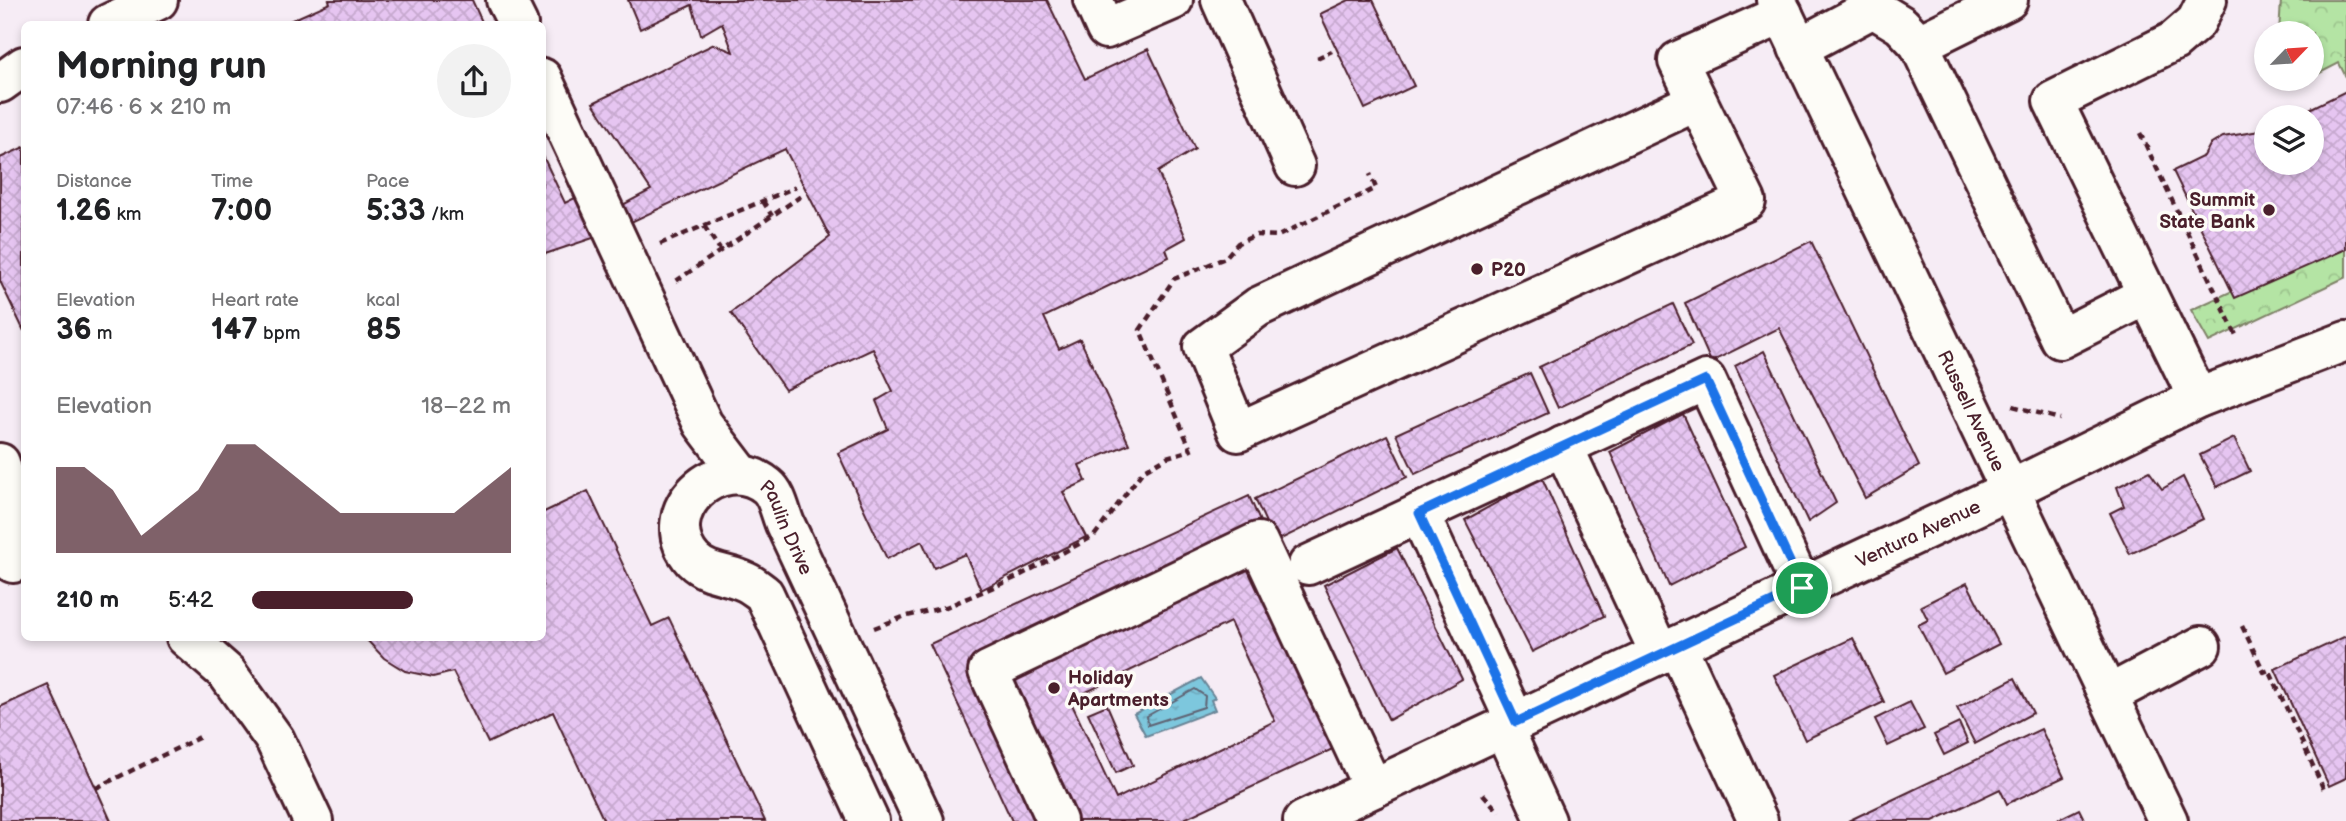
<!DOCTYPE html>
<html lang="en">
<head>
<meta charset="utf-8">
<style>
  :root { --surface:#fff; --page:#f2f2f2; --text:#202124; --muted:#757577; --accent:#4a1f2b }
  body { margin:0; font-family:"Balsamiq Sans",sans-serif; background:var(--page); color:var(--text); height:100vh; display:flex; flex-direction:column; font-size:26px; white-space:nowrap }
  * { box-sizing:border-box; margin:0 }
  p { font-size:23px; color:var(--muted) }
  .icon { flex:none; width:38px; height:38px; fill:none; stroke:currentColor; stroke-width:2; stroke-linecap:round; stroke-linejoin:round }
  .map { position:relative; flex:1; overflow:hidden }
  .details { position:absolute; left:21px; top:21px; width:525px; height:620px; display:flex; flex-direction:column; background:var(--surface); border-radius:10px; box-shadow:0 4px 10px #0003 }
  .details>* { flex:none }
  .needle { width:46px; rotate:65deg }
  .controls { position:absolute; left:2254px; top:21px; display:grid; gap:14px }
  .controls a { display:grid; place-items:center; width:70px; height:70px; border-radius:50%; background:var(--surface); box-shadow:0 4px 10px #0003; font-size:35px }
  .pin { position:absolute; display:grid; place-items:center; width:60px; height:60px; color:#fff; margin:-30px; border:4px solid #fff; border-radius:50%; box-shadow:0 2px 7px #0007 }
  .round { display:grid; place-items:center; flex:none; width:74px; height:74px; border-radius:37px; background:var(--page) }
  .overview { display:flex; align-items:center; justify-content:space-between; height:119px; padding:0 35px }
  h1 { font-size:38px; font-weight:800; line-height:52px }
  .stats { display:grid; grid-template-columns:repeat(3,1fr); gap:10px; height:119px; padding:7px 35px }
  .stats div { display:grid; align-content:center }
  .stats b { font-size:30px; font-weight:800 }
  .stats small { font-size:19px; font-weight:400 }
  .stats p { font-size:19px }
  .chart { height:196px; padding:14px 35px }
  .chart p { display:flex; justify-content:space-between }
  .chart svg { width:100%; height:126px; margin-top:7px; fill:var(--accent); opacity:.7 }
  ul { padding:0 35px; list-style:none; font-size:23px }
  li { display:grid; grid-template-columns:112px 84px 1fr; align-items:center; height:52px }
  li i { height:18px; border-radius:9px; background:var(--accent) }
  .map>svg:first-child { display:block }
  .park { fill:url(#park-crowns); stroke:#7f8268; stroke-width:2 }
  .water { fill:url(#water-ripples); stroke:#698496; stroke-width:2 }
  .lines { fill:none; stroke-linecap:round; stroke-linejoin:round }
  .shore { stroke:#5e6272; stroke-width:2 }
  .building { fill:url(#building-cross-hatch); stroke:#4a1f2b; stroke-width:2; fill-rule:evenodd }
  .minor-casing { stroke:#4a1f2b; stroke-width:44 }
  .path { stroke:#4a1f2b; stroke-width:4.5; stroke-dasharray:7 5; stroke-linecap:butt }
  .minor { stroke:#fdfcf7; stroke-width:38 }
  .route-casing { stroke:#fff; stroke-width:14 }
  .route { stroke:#1a73e8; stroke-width:9 }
  .poi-dot { fill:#4a1f2b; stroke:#fdfcf7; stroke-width:2.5 }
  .labels { text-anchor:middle; stroke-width:7; stroke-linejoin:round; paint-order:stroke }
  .poi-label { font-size:19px; font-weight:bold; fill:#4a1f2b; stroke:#fdfcf7; text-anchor:start }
  .street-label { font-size:19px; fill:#4a1f2b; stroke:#fdfcf7 }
</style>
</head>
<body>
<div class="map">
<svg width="2346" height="821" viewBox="0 0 2346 821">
  <defs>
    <pattern id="park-crowns" width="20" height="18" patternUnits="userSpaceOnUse" patternTransform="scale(1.75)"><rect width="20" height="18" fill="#b4e4a4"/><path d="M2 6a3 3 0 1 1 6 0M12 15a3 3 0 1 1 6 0" fill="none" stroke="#9cc38d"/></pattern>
    <pattern id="water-ripples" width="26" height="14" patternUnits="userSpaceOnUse" patternTransform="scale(1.75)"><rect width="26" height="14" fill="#7dc7dd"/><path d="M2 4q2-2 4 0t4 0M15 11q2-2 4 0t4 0" fill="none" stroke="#6eaabe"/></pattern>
    <pattern id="building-cross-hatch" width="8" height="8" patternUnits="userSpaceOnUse" patternTransform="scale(1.75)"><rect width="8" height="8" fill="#e6c5f1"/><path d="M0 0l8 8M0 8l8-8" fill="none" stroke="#c7a9cf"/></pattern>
  </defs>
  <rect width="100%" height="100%" fill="#f6ecf5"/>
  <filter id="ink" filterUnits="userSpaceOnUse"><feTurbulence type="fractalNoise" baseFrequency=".0143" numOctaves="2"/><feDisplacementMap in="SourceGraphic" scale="14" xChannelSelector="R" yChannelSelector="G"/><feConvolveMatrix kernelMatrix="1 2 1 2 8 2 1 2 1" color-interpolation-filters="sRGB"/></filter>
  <g filter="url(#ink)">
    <g class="park">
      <path d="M2281 0H2346V77L2339 63 2312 77V33H2279Z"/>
      <path d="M2346 239V277L2209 342 2191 310Z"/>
    </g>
    <path class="water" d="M1201 678 1215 698 1211 700 1215 710 1146 736 1134 714Z"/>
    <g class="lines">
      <path class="shore" d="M1195 689 1205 696 1204 707 1148 725 1147 716Z"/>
    </g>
    <g class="building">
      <path d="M329 0H472L483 24H283L330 3Z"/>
      <path d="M628 0H1047L1085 79 1148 49 1195 149 1158 172 1186 238 1166 249 1169 257 1044 317 1059 349 1080 339 1129 444 1079 465 1086 481 1063 492 1086 537 981 590 965 554 934 568 922 541 887 559 838 453 888 429 876 401 893 391 873 349 785 390 731 313 830 237 785 149 608 233 600 217 651 190 593 103 714 44 733 52 722 23 701 35 692 5 640 29Z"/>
      <path d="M1349 0H1373L1414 86 1365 109 1320 14Z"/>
      <path d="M2346 91V249L2235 298 2173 171 2204 156 2210 145 2223 137 2266 130V163H2312V117H2293Z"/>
      <path d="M24 147V331L0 281V158Z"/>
      <path d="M542 154 565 203 579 196 608 233 542 255Z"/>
      <path d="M1811 241 1919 466 1865 498 1779 328 1711 362 1685 303Z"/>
      <path d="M1673 304 1692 345 1558 408 1539 367Z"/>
      <path d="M1764 351 1836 503 1808 522 1735 366Z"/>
      <path d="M1530 373 1548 413 1415 474 1396 434Z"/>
      <path d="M1683 414 1745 547 1669 586 1610 452Z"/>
      <path d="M1387 435 1407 477 1275 542 1255 499Z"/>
      <path d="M2234 438 2250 471 2217 487 2200 455Z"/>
      <path d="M2149 471 2162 489 2183 477 2203 519 2130 554 2110 513 2124 506 2117 487Z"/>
      <path d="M1542 478 1604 616 1532 652 1465 520Z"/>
      <path d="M588 491 652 626 669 618 765 821H604L553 712 488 743 453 672 433 677 405 671 384 658 364 637H542V513Z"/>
      <path d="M1249 496 1262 526 972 661 1046 821H1012L930 644Z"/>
      <path d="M1397 548 1462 679 1389 720 1324 585Z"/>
      <path d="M1254 560 1339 746 1180 821H1075L1007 675ZM1230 622 1275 721 1116 799 1070 700Z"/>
      <path d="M1967 583 1999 644 1943 673 1918 625 1928 620 1921 606Z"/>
      <path d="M2346 636V778L2329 786 2275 669Z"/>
      <path d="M1853 638 1884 702 1805 740 1774 675Z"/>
      <path d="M2015 678 2033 713 1975 744 1957 708Z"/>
      <path d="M48 685 96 788 111 821H0V707Z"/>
      <path d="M1910 702 1924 729 1888 746 1875 719Z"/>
      <path d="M1107 705 1133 765 1116 773 1088 713Z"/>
      <path d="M1959 723 1968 743 1944 755 1934 735Z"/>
      <path d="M2041 729 2064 777 2007 804 2000 789 1933 821H1848Z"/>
      <path d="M2079 809 2085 821H2055Z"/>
    </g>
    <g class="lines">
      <g class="minor-casing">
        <g id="minor">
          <path d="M506 0 518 24"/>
          <path d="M1093 0 1106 29 1173 0"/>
          <path d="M1221 0 1295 166"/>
          <path id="s1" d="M1776 0 2168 821"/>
          <path d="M2008 0 1919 44 2060 339 2147 295"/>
          <path d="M108 24 158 0"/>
          <path d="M1798 48 1873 8 1901 25 1919 44"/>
          <path d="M542 78 703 424 741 474"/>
          <path d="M0 83 24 66"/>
          <path d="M1697 101 1258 307 1203 347 1238 432 1746 201 1678 61 1783 14"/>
          <path d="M2198 398 2053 101 2174 41 2196 22 2207 0"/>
          <path d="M1563 446 1660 654"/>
          <path d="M0 463 11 502 13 563"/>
          <path d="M1419 513 1515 721"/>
          <path d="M1308 565 1706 380 1802 588"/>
          <path d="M186 637 227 673 275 740 313 821"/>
          <path d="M1677 646 1758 821"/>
          <path d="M2110 694 2201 646"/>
          <path d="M1503 727 1546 821"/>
          <path id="s2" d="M869 821 764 594C758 590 753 585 746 582 728 573 708 575 693 560 651 513 720 448 767 486 777 494 780 512 785 524L924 821"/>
          <path d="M1057 821 988 671 1258 542 1373 788"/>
          <path id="s3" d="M1303 821 2008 491 2198 398 2346 341"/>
        </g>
      </g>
      <g class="path">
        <path d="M1317 58 1332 51"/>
        <path d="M2140 133 2236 335"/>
        <path d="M763 201 772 216"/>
        <path d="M704 226 721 251"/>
        <path d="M660 244 796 187"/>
        <path d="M676 281 801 196"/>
        <path d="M2013 406 2060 419"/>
        <path d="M2242 626 2264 672 2269 670 2325 792"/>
        <path d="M874 628 903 617 946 607 1015 578 1094 536 1143 471 1167 457 1191 450 1140 330 1174 279 1225 258 1238 243 1256 235 1278 236 1376 188 1370 174"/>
        <path d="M96 788 200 737"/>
        <path d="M1483 794 1499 812"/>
      </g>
      <use href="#minor" class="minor"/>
    </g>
  </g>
  <g class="lines" filter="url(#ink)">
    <g class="route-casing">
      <path id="route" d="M1706 380 1802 588 1516 722 1419 513Z"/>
    </g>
    <use href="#route" class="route"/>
  </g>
  <g class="poi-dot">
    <circle cx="2269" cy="210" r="7"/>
    <circle cx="1477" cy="269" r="7"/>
    <circle cx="1054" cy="688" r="7"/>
  </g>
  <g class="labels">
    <g class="poi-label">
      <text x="2255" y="206" text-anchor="end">Summit<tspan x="2255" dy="22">State Bank</tspan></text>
      <text x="1491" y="276">P20</text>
      <text x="1068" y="684">Holiday<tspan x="1068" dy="22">Apartments</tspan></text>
    </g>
    <g class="street-label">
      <text dy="7" stroke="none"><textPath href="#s1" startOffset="455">Russell Avenue</textPath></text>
      <text dy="7" stroke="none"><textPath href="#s2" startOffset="530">Paulin Drive</textPath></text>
      <text dy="7" stroke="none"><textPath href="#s3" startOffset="679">Ventura Avenue</textPath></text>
    </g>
  </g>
</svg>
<div class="controls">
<a><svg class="needle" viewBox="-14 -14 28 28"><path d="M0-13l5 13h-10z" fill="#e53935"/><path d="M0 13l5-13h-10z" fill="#757577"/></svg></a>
<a><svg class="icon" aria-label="layers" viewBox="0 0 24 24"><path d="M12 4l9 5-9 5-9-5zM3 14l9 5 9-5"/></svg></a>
</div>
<div class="pin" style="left:1802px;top:588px;background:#1e9e55"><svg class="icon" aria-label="arrive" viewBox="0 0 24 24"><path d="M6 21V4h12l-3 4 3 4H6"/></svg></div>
<section class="details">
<div class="overview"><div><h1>Morning run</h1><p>07:46 · 6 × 210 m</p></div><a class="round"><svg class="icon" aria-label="share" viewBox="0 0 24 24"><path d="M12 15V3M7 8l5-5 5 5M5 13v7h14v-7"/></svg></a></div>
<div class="stats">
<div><p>Distance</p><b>1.26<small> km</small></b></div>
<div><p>Time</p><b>7:00</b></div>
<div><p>Pace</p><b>5:33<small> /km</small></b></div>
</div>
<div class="stats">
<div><p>Elevation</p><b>36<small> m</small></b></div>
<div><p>Heart rate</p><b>147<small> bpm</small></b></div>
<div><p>kcal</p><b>85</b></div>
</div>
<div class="chart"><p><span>Elevation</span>18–22 m</p>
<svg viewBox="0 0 160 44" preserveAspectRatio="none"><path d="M0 44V14L10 14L20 22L30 38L40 30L50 22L60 6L70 6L80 14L90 22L100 30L110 30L120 30L130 30L140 30L150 22L160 14V44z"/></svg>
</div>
<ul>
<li><b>210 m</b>5:42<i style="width:62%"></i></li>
</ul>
</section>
</div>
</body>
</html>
